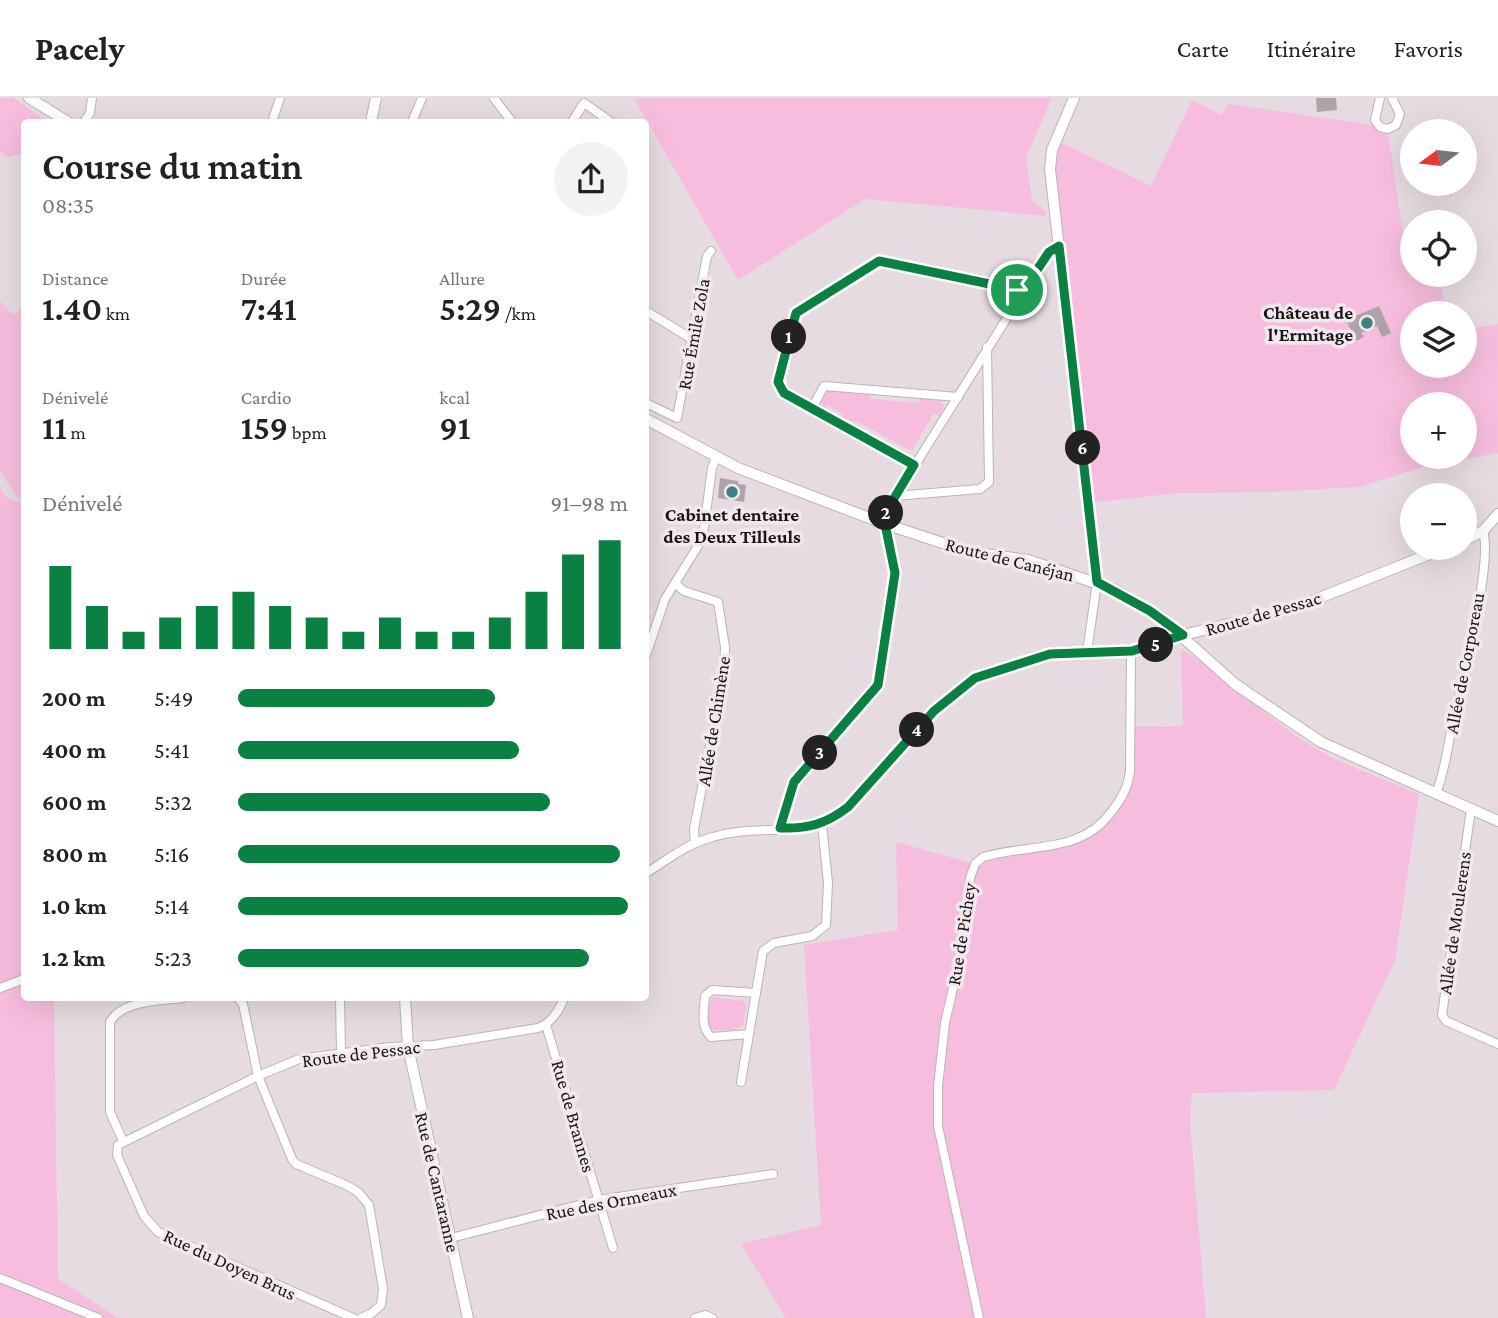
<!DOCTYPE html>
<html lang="fr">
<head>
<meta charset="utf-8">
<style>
  :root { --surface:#fff; --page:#f2f2f2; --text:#222; --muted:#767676; --line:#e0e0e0; --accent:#0b8043 }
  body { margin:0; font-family:"Crimson Pro",serif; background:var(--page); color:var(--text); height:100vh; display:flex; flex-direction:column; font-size:26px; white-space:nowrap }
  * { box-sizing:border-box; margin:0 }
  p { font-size:23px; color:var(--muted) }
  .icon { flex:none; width:38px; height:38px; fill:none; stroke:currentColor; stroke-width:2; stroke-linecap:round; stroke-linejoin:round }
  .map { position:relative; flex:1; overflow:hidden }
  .drawer { position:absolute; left:21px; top:21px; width:628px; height:882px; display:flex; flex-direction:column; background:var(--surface); border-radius:7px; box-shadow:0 7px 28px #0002 }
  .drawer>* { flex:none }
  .needle { width:46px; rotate:255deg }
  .buttons { position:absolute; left:1400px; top:21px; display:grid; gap:14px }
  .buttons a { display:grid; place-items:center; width:77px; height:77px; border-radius:50%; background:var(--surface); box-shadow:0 7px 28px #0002; font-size:35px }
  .pin { position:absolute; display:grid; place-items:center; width:60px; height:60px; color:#fff; margin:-30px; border:4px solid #fff; border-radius:50%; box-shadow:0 2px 7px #0007 }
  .km { position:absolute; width:35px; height:35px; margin:-18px; border-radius:50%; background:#222; color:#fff; font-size:19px; line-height:35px; text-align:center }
  .round { display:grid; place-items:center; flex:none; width:74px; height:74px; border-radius:37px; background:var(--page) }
  .head { display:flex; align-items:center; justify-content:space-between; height:119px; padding:0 21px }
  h1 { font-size:38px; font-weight:600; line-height:52px }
  .figures { display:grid; grid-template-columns:repeat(3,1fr); gap:10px; height:119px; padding:7px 21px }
  .figures div { display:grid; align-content:center }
  .figures b { font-size:35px; font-weight:600 }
  .figures small { font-size:19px; font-weight:400 }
  .figures p { font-size:19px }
  .chart { height:196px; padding:14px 21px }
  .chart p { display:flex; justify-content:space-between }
  .chart svg { width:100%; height:126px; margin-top:7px; stroke:var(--accent); stroke-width:6 }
  ul { padding:0 21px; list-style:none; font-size:23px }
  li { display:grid; grid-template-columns:112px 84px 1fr; align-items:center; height:52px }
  li i { height:18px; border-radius:9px; background:var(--accent) }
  header { display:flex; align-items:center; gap:42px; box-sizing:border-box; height:98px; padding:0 35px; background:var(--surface); border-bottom:2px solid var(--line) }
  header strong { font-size:33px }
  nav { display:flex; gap:38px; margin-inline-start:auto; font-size:24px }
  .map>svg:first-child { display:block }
  .green { fill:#f7bdde; fill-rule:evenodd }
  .building { fill:#ada3a8 }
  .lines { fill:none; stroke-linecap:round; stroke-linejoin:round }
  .minor-casing { stroke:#bcb2b7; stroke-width:10 }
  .tertiary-casing { stroke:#bcb2b7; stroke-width:12 }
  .minor { stroke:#fff; stroke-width:8 }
  .tertiary { stroke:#fff; stroke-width:10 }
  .route-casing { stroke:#fff; stroke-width:14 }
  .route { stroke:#0b8043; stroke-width:9 }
  .poi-dot { fill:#3b8382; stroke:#f3e8ee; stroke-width:2.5 }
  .labels { text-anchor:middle; stroke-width:7; stroke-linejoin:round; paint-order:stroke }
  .poi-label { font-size:19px; font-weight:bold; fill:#1a1618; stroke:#f3e8ee; text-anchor:end }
  .street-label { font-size:19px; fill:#1a1618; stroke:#f3e8ee }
</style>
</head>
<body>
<header>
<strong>Pacely</strong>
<nav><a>Carte</a><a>Itinéraire</a><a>Favoris</a></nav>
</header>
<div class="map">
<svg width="1498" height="1220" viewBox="0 0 1498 1220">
  <rect width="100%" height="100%" fill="#e6dbe1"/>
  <g class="green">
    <path d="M0 0H14L47 24H24V55L7 59 0 53Z"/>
    <path d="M634 0H1052L1026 59 1032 103 1046 113V118L865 101 738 182Z"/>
    <path d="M1192 2 1222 17 1228 6 1387 29 1408 168 1412 167V177H1438L1447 215H1412V268H1465V232L1498 226V355L1423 369 1359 389 1271 394 1178 395 1089 405 1050 71 1056 42 1151 88ZM1412 306H1465V359H1412Z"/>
    <path d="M0 203 13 217 24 209V401L17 399 0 373Z"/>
    <path d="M827 292 871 295V301L919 305 921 298 938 299 944 308 940 318 934 315 912 352H909L860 325 843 321 844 317 827 307 824 312 819 309Z"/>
    <path d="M0 390 7 400 24 406V900H54L58 1181 118 1220H0Z"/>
    <path d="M1181 551C1229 578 1267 622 1315 650 1347 669 1385 681 1419 696L1395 862 1334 992 1192 995 1190 1024 1206 1220H786L741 1146 821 1127 804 847 898 832 896 744 975 766 983 759 1085 739 1127 691 1129 629 1183 628Z"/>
    <path d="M713 899 743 903 746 908 743 928 733 932H712C706 925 707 906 713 899Z"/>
  </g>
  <g class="building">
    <path d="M1316 0H1336L1337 12 1317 14Z"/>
    <path d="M1379 208 1391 235 1382 239 1377 228 1361 235 1364 239 1356 243 1346 222Z"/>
    <path d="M720 380 738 383V386L746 387 744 404 718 400Z"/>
  </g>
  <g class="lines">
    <g class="minor-casing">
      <g id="minor">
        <path d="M494 0 512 24"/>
        <path d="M1380 0 1375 22 1380 29 1388 31 1396 27 1400 16 1392 0"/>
        <path d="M84 24 90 15 92 0"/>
        <path d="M272 24 280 0"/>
        <path d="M412 24 422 0"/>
        <path d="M572 24 584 5 611 24"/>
        <path d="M646 213 692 241"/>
        <path d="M646 305 677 320 707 158 711 153"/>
        <path d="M812 310 824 288 958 299"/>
        <path d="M914 367 784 295 778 283 796 215 879 163 1023 193"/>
        <path d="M895 398 980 391 989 384 987 249"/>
        <path d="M676 486 684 493 718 504 725 549 724 575 694 731 695 745"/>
        <path d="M1087 554 1097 484"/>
        <path d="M646 557 665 501 698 448 704 430 712 370 716 360"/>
        <path d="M1436 696C1445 673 1448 647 1453 623 1462 584 1493 465 1483 433"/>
        <path d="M1471 711 1442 917 1446 923 1498 946"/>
        <path d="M780 730 794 685 875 592 880 581 895 475 885 426 887 412 1045 159 1054 150 1059 148"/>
        <path d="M646 775C667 762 688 745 713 739 763 724 804 744 848 709L934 613 975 581 1032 560 1068 553H1131L1183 537"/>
        <path d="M0 890 24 881"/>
        <path d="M238 900 243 906 258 978 292 1061 296 1066 346 1087 358 1094 369 1107 383 1191 381 1207 372 1215 361 1220"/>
        <path d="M340 900 341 955"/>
        <path d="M546 927 613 1150"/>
        <path d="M749 936 711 939C700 929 704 913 705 898L712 892 756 895"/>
        <path d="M741 984 763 853 774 845 812 838 826 827 828 785 822 726"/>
        <path d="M123 1043 110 1014V924C122 902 161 903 183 900"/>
        <path d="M451 1140 598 1102 773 1076"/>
        <path d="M0 1180 98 1220"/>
        <path d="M353 1220 158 1134 144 1118 117 1057 118 1047 258 978 299 961 390 949 434 947 538 930C552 925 559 913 564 900"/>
        <path d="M695 1220 705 1217 712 1220"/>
        <path d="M979 1220 938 1028V988L945 925 964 843 970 780 975 766 983 759C1029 745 1081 757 1112 713 1122 700 1127 691 1130 674L1131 553"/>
      </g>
    </g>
    <g class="tertiary-casing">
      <g id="tertiary">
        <path d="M29 0 68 24"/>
        <path d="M1074 0 1052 52 1050 71 1097 484"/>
        <path d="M371 24 376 0"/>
        <path d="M646 321 738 370 885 426 970 454 1028 462 1116 492 1160 519 1235 586 1321 644 1498 723"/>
        <path d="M1465 442 1483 433 1498 416"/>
        <path d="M1183 537 1294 510 1445 450"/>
        <path d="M405 900 408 949 468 1220"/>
      </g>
    </g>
    <use href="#minor" class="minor"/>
    <use href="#tertiary" class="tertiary"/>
  </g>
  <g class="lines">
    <g class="route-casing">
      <path id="route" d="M1059 148 1097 484 1150 513 1183 537 1132 553 1050 556 975 580 934 613 848 709C826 726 808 731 780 730L794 684 878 587 895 475 885 426 887 412 914 367 784 295 778 284 796 215 879 163 1023 193 1049 154Z"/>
    </g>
    <use href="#route" class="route"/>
  </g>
  <g class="poi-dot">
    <circle cx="1367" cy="225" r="7"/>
    <circle cx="732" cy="394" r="7"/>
  </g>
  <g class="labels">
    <g class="poi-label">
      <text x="1353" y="221">Château de<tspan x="1353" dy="22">l'Ermitage</tspan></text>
      <text x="732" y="423" text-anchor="middle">Cabinet dentaire<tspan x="732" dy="22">des Deux Tilleuls</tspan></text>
    </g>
    <g class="street-label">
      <text transform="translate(693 236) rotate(-80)" y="7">Rue Émile Zola</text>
      <text transform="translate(1010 461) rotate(14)" y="7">Route de Canéjan</text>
      <text transform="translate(1263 515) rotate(-16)" y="7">Route de Pessac</text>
      <text transform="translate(1464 565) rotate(-79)" y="7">Allée de Corporeau</text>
      <text transform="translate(713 623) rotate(-81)" y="7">Allée de Chimène</text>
      <text transform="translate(1454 825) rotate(-82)" y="7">Allée de Moulerens</text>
      <text transform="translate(961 836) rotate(-81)" y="7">Rue de Pichey</text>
      <text transform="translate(361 955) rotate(-7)" y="7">Route de Pessac</text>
      <text transform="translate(574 1018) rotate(74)" y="7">Rue de Brannes</text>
      <text transform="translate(438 1084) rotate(77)" y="7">Rue de Cantaranne</text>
      <text transform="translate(611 1103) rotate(-11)" y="7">Rue des Ormeaux</text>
      <text transform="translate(230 1166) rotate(25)" y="7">Rue du Doyen Brus</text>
    </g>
  </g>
</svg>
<div class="buttons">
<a><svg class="needle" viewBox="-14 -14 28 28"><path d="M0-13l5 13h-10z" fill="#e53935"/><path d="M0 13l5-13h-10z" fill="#767676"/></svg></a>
<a><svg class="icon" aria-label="locate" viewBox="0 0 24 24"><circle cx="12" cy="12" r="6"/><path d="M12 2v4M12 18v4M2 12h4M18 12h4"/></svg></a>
<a><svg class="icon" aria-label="layers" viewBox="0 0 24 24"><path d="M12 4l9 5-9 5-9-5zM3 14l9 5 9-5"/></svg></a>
<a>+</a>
<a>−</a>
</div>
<div class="pin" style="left:1017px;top:192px;background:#1e9e55"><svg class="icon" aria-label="arrive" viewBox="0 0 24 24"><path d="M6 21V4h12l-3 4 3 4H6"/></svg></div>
<b class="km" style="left:789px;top:239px">1</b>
<b class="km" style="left:886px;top:415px">2</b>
<b class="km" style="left:820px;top:655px">3</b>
<b class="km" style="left:917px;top:632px">4</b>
<b class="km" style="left:1156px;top:547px">5</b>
<b class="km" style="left:1083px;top:350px">6</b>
<section class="drawer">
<div class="head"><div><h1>Course du matin</h1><p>08:35</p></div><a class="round"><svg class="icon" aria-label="share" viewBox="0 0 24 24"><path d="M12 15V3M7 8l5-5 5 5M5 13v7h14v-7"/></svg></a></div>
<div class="figures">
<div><p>Distance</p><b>1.40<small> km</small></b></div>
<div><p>Durée</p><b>7:41</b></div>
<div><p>Allure</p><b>5:29<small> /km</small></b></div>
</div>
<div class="figures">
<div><p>Dénivelé</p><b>11<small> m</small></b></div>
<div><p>Cardio</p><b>159<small> bpm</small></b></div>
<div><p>kcal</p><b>91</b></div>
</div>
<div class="chart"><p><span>Dénivelé</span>91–98 m</p>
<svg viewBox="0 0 160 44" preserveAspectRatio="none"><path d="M5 44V15M15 44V29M25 44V38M35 44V33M45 44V29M55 44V24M65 44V29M75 44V33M85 44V38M95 44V33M105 44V38M115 44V38M125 44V33M135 44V24M145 44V11M155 44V6"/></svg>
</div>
<ul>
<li><b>200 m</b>5:49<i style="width:66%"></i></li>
<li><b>400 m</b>5:41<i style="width:72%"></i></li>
<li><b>600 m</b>5:32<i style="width:80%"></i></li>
<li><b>800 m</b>5:16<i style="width:98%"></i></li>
<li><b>1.0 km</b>5:14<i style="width:100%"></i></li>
<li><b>1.2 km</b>5:23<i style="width:90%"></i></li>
</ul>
</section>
</div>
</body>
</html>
